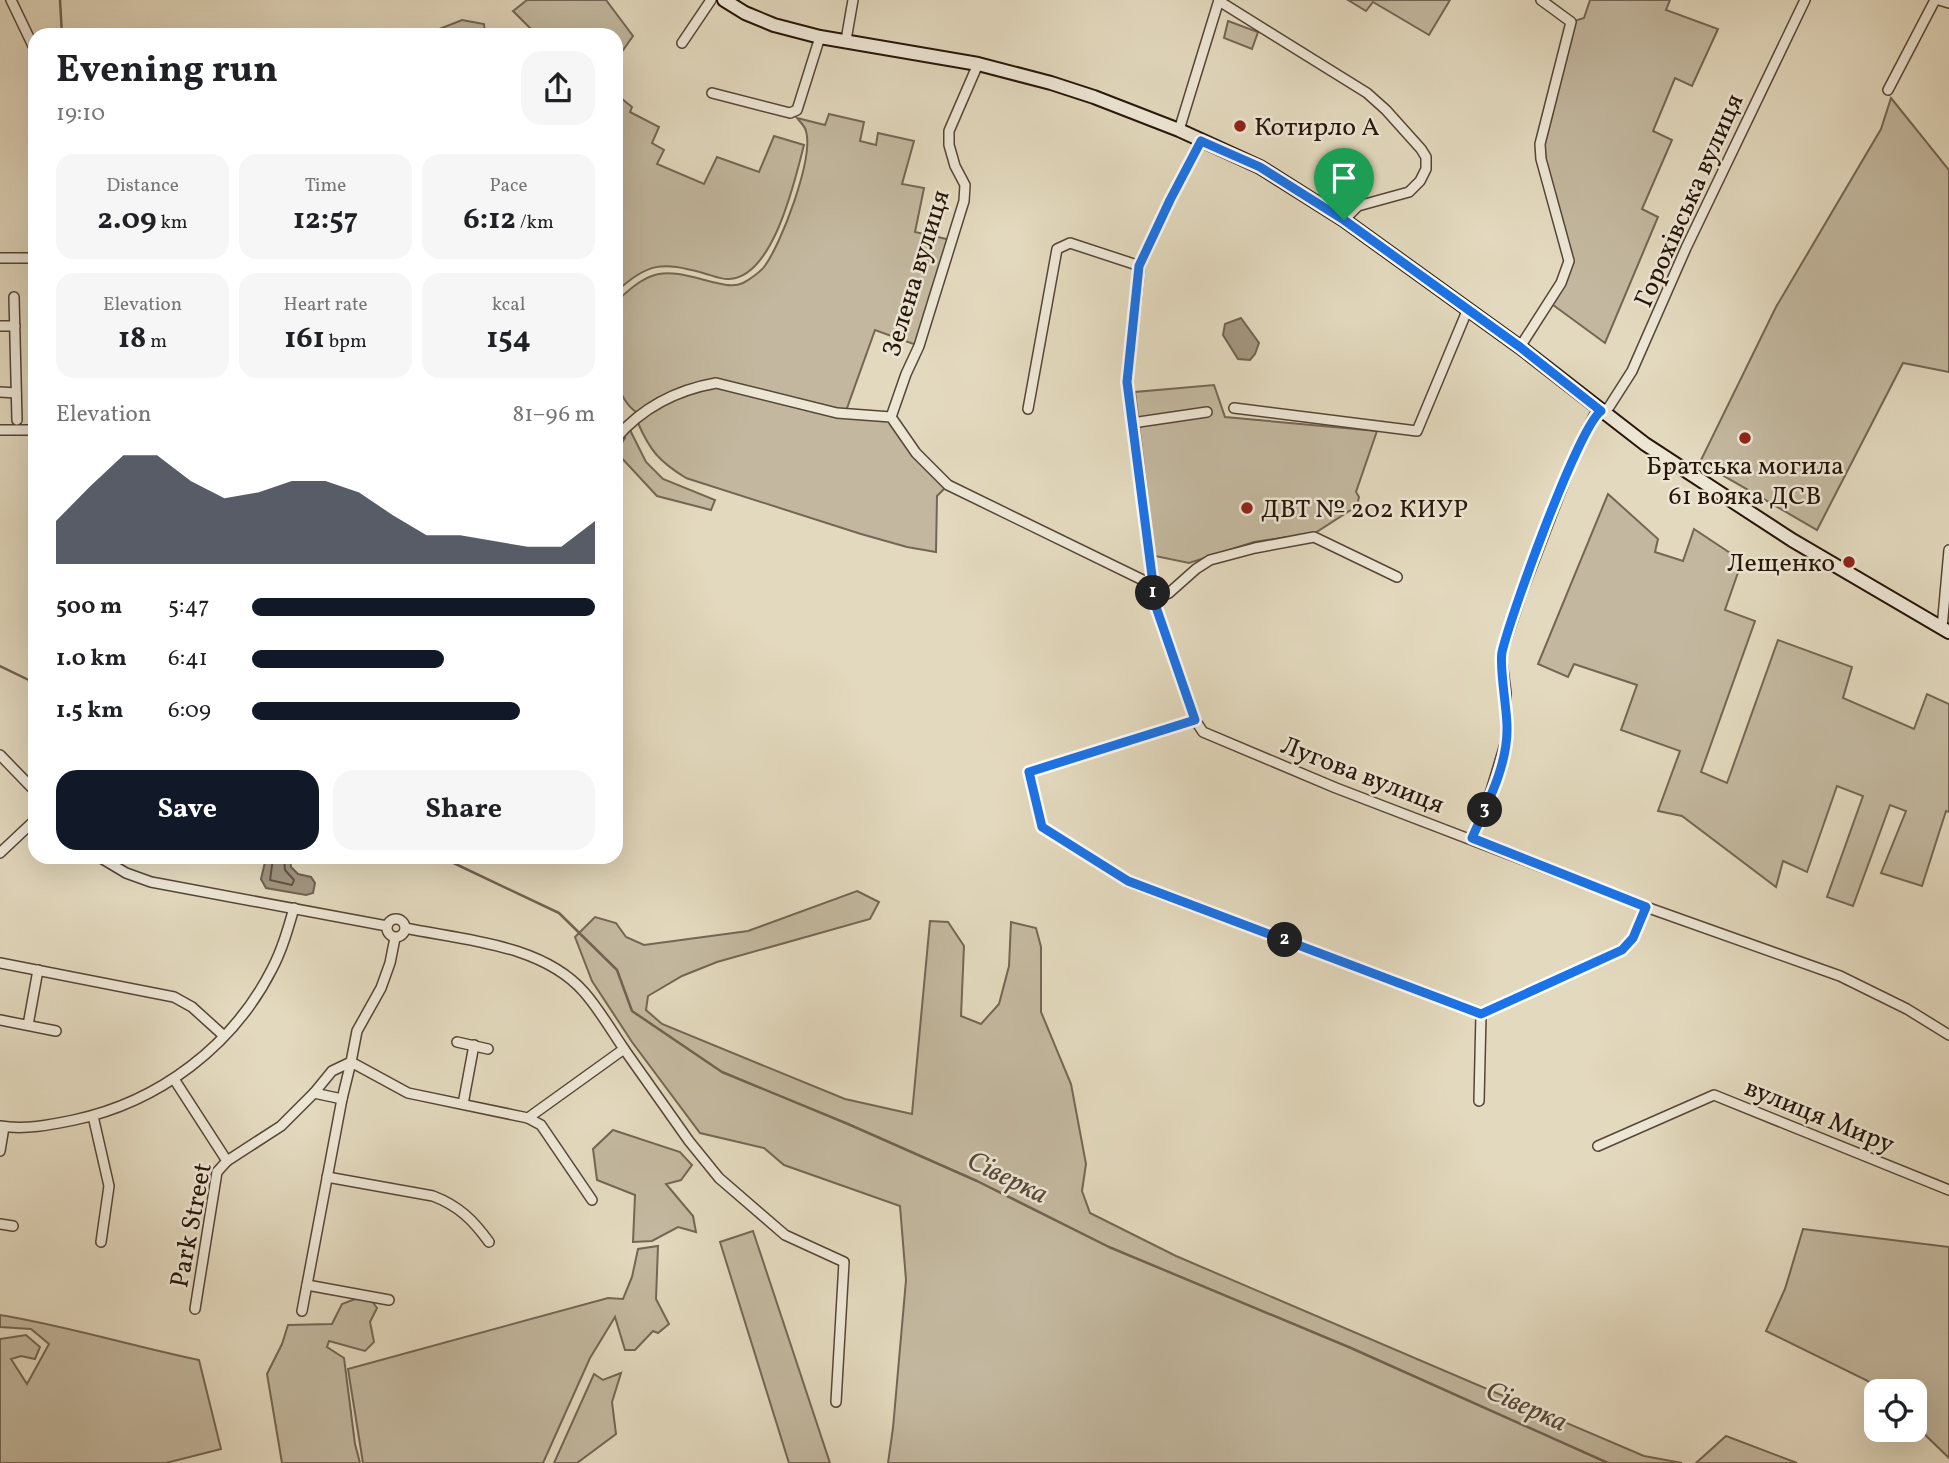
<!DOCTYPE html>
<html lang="en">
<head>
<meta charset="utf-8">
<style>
  :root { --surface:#fff; --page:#f6f6f6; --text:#202124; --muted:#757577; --accent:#111827 }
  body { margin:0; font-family:Vollkorn,serif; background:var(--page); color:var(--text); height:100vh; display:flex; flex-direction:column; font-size:26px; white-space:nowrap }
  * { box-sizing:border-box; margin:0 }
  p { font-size:23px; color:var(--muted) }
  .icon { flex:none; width:38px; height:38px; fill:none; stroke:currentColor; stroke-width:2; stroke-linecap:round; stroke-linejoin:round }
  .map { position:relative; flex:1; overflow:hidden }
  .side { position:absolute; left:28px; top:28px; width:595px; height:836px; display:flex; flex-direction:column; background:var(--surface); border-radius:21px; box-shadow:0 7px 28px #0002 }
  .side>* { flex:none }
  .tools { position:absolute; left:1864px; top:1379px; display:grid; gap:14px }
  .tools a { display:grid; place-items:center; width:63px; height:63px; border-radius:14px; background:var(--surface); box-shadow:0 7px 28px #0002; font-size:35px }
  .pin { position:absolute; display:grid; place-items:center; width:60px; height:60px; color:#fff; margin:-72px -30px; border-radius:50% 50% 50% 0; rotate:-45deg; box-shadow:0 0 7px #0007 }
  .pin .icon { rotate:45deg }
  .km { position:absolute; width:35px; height:35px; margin:-18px; border-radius:50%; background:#222; color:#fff; font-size:19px; line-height:35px; text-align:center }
  .round { display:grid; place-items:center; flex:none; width:74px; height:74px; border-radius:21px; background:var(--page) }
  .head { display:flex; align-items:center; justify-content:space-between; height:119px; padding:0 28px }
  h1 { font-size:38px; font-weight:700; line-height:52px }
  .figures { display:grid; grid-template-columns:repeat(3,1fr); gap:10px; height:119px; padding:7px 28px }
  .figures div { display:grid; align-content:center; border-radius:18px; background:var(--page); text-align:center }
  .figures b { font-size:30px; font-weight:700 }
  .figures small { font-size:19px; font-weight:400 }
  .figures p { font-size:19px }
  .chart { height:196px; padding:14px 28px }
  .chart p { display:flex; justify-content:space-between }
  .chart svg { width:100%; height:126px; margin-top:7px; fill:var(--accent); opacity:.7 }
  .button { display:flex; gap:14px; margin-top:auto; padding:14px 28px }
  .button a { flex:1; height:80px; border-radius:21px; background:var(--accent); color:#fff; font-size:28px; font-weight:700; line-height:80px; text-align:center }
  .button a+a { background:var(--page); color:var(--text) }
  ul { padding:0 28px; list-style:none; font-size:23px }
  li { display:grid; grid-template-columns:112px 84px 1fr; align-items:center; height:52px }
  li i { height:18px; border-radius:9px; background:var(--accent) }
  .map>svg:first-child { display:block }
  .green { fill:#c3b89f; stroke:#746654; stroke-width:2 }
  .water { fill:#a39680; stroke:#716250; stroke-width:2 }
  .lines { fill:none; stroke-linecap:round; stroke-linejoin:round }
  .shore { stroke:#645644; stroke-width:2 }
  .stream { stroke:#716250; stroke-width:2.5 }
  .street-casing { stroke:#554636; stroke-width:12 }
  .secondary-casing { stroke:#261508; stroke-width:16 }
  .street { stroke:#ede6d5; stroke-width:9 }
  .secondary { stroke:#ede6d5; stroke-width:12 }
  .route-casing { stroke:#fff; stroke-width:14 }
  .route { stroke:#1a73e8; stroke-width:9 }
  .poi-dot { fill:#8f2418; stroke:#ede6d5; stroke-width:2.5 }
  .labels { text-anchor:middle; stroke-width:5; stroke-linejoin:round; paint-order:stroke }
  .poi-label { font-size:26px; fill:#261508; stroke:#ede6d5; text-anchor:start }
  .street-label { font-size:26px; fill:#261508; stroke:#ede6d5 }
  .water-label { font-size:28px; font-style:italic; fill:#584938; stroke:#ede6d5 }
</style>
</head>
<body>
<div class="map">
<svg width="1949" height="1463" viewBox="0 0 1949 1463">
  <rect width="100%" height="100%" fill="#e3d9be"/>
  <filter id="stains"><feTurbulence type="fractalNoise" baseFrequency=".00286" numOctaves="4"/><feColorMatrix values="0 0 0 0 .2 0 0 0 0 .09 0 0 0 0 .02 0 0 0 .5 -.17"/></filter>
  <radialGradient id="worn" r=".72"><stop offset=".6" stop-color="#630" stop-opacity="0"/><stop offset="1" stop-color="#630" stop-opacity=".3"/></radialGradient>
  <g class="green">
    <path d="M527 0H606L633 36 616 60V35H529L533 31 513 11Z"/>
    <path d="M1348 0H1450L1429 35 1373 2 1366 11Z"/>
    <path d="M1590 0H1670L1666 10 1718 29 1692 86 1675 78 1653 131 1672 140 1642 209 1658 217 1605 343 1549 302 1569 261 1541 159 1571 22 1584 18Z"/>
    <path d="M462 20 484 24 485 35H424Z"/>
    <path d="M1228 21 1258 32 1252 49 1224 38Z"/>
    <path d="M616 94 632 107 630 112 659 127 652 143 664 150 657 164 704 184 717 157 759 172 774 136 804 145C795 179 774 277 729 279 722 280 711 275 703 273 662 262 648 262 616 292Z"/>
    <path d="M1891 98 1949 170V372L1903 363 1817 530 1700 462 1776 307 1881 129Z"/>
    <path d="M829 114 864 122 860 141 876 145 878 133 914 141 902 184 924 188 915 232 951 240 919 346 875 330 846 411 891 417 948 485 937 496 936 552 907 547 861 534 686 478C660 462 650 451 638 423L630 430 646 462 663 479 715 500 711 510 657 496 616 452 625 438 621 432 639 414C605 394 616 337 616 302 656 263 667 271 717 283 726 285 734 287 743 283 749 280 760 272 764 267 781 245 814 158 806 131 805 126 800 122 797 118L825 125Z"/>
    <path d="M1214 385 1225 417 1377 431 1356 492 1359 497 1357 506 1315 533 1254 542 1189 563 1155 556 1135 392Z"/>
    <path d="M1608 494 1658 539 1655 552 1683 561 1694 529 1742 561 1725 610 1755 621 1701 772 1727 783 1778 640 1852 667 1843 698 1914 729 1927 694 1949 704V812L1946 811 1922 886 1881 873 1906 811 1890 805 1853 906 1827 897 1863 796 1837 786 1807 872 1783 861 1776 887 1682 816 1658 811 1680 751 1621 730 1637 685 1574 664 1568 677 1538 664Z"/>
    <path d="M857 891 879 902 870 919 717 962 682 976 648 996 646 1010 662 1024 845 1099 912 1114 930 921 948 922 964 946 961 1016 981 1024 999 1004 1009 966 1011 922 1036 928 1041 947V1012L1071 1084 1086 1164 1082 1191 1090 1213 1176 1256 1644 1456 1682 1463H888L893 1428 906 1280 900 1206 784 1165 764 1148 700 1133 632 1042 592 981 575 937 595 917 616 923 626 937 644 945 748 931Z"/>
    <path d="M613 1130 680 1152 692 1165 681 1180 666 1184 693 1216 696 1232 678 1227 652 1241 633 1242 635 1195 597 1180 593 1149Z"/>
    <path d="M1803 1229 1949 1247V1458L1915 1425 1914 1391H1878L1868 1381 1766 1331 1785 1289Z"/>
    <path d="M753 1231 830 1463H789L720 1242Z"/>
    <path d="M658 1246 656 1299 669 1324 658 1333 653 1331 635 1350H625L615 1317 590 1358 543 1463H363L348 1369 608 1298 623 1299 632 1277 638 1249Z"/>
    <path d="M355 1299 371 1300 377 1308 370 1322 374 1342 365 1351 329 1341 327 1347 344 1358 355 1444 360 1463H282L267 1374 282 1344 288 1325 332 1324 342 1304Z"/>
    <path d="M0 1315C67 1326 132 1346 199 1360L221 1449 166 1463H0V1339L26 1335 40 1347 35 1359 21 1356 11 1359 27 1384 49 1344 31 1329 0 1327Z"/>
    <path d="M621 1373 612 1402 616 1434 577 1463H554L594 1374 603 1380Z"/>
    <path d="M1726 1436 1797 1463H1696Z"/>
  </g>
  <g class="water">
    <path d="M1241 318 1259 343 1255 354 1250 360 1238 359 1223 335 1225 324Z"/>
    <path d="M266 858H290L291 867 298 874 311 877 315 883 313 893 306 895 266 888 261 879Z"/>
  </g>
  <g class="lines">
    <path class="shore" d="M273 858 270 880 292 885 294 880 285 870 284 858"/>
    <g class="stream">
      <path d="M60 0 62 35"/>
      <path d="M0 666 35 683"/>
      <path d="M443 858 559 913 617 970 632 1011 722 1072 848 1124 977 1181 1109 1247 1351 1348 1608 1463"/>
    </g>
    <g class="street-casing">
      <g id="street">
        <path d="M11 0 35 50"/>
        <path d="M1939 0 1949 3"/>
        <path d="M1219 1 1367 93 1386 110 1421 149 1426 157V169L1420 181 1409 192 1358 206 1344 220"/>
        <path d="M846 40 853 0"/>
        <path d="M682 43 711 0"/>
        <path d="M1888 90 1935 0"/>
        <path d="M712 93 790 113 797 110 820 37"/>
        <path d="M1179 130 1219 0"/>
        <path d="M1201 141 1170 200 1140 266 1127 382 1156 607 1195 720 1203 732 1336 788 1646 907 1840 976 1907 1009 1949 1035"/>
        <path d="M0 258H35"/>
        <path d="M14 297 17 420"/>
        <path d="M0 326H15"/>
        <path d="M1520 347 1561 283 1569 261 1541 159 1540 144 1571 22 1541 0"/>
        <path d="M0 392 16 393"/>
        <path d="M1234 408 1417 431 1467 311"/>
        <path d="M1028 409 1057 249 1070 243 1140 266"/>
        <path d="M891 417 906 374 919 346 964 201 965 185 955 166 949 145V131L978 64"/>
        <path d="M1132 423 1207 412"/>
        <path d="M0 430H35"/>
        <path d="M616 438C642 408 676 390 716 383L837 413 891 417 916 453 948 485 1151 584"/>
        <path d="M1155 598 1169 593 1196 569 1210 560 1255 548 1314 537 1397 577"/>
        <path d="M1942 628 1949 550"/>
        <path d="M1195 720 1029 772 1042 827 1128 882 1481 1014 1622 950 1633 938 1646 907"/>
        <path d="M0 755 35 791"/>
        <path d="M1472 838 1487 804 1506 741V693L1501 655 1522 592 1556 503 1578 447 1594 416 1609 407 1632 371 1686 248 1805 0"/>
        <path d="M0 853 35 820"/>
        <path d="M101 858 126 873 151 882 387 926"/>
        <circle cx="396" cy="928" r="9"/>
        <path d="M0 963 174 997 192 1007 224 1036"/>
        <path d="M0 1020 56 1031"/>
        <path d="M28 1025 38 970"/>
        <path d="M457 1042 488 1049"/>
        <path d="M624 1049 689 1141 719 1178 785 1235 844 1262 836 1402"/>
        <path d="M174 1079 227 1161 217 1172 195 1309"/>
        <path d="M314 1093 342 1099"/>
        <path d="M1479 1101 1481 1014"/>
        <path d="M463 1104 474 1045"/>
        <path d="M93 1116 109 1186 101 1242"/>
        <path d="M528 1118 541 1125 592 1200"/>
        <path d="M0 1126C25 1130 50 1125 74 1120 159 1102 233 1046 272 969 282 950 288 929 294 908"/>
        <path d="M1598 1146 1714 1095 1949 1190"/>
        <path d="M0 1151 4 1127"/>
        <path d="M227 1161 281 1126 314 1093 332 1071 351 1062 357 1031 381 988 390 963 395 938"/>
        <path d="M327 1177 433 1196C459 1206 473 1220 489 1242"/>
        <path d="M0 1224 13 1226"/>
        <path d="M307 1285 389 1300"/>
        <path d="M302 1311 342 1099 351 1062 408 1093 528 1118 624 1049C611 1030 599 1009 584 992 542 944 463 940 405 928"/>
      </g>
    </g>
    <g class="secondary-casing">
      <path id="secondary" d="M724 0 745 13 774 25 820 37 978 64 1051 83 1094 97 1179 130 1260 167 1344 220 1520 347 1645 444 1792 540 1949 632"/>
    </g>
    <use href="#street" class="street"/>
    <use href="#secondary" class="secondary"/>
  </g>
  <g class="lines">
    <g class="route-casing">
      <path id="route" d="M1201 141 1260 167 1344 220 1520 347 1601 411C1578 428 1510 617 1502 652 1499 667 1507 708 1507 727 1508 765 1487 804 1472 838L1646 907 1633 938 1622 950 1481 1014 1128 881 1042 827 1029 772 1195 720 1156 607 1127 382 1139 266 1170 200Z"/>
    </g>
    <use href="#route" class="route"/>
  </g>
  <g class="poi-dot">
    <circle cx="1240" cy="126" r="7"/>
    <circle cx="1745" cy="438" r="7"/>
    <circle cx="1247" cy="508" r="7"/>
    <circle cx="1849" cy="562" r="7"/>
  </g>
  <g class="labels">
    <g class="poi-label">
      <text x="1254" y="135">Котирло А</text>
      <text x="1745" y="474" text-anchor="middle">Братська могила<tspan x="1745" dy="30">61 вояка ДСВ</tspan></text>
      <text x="1261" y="517">ДВТ № 202 КИУР</text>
      <text x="1835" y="571" text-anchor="end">Лещенко</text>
    </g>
    <g class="street-label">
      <text transform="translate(1688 200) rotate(-66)" y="9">Горохівська вулиця</text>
      <text transform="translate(915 273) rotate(-73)" y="9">Зелена вулиця</text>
      <text transform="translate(1363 774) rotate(21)" y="9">Лугова вулиця</text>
      <text transform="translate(1820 1115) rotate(22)" y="9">вулиця Миру</text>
      <text transform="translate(190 1225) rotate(-79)" y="9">Park Street</text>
    </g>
    <g class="water-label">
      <text transform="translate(1008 1176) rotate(26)" y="10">Сіверка</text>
      <text transform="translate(1527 1405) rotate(24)" y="10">Сіверка</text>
    </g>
  </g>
  <rect width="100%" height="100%" filter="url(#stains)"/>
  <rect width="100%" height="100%" fill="url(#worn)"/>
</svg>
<div class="tools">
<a><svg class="icon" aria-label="locate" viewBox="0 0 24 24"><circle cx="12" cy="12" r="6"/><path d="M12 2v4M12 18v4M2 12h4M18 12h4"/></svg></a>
</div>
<div class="pin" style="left:1344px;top:220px;background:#1e9e55"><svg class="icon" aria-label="arrive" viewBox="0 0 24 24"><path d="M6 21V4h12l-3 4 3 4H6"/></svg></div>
<b class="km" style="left:1153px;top:593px">1</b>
<b class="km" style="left:1285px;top:940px">2</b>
<b class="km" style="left:1485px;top:810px">3</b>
<section class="side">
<div class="head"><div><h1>Evening run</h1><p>19:10</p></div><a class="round"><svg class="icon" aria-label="share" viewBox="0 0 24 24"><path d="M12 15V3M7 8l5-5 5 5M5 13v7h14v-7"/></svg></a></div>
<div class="figures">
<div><p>Distance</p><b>2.09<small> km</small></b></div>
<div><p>Time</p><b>12:57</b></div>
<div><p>Pace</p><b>6:12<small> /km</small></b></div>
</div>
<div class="figures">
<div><p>Elevation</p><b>18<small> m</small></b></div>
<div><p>Heart rate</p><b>161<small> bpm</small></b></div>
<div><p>kcal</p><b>154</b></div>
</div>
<div class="chart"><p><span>Elevation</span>81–96 m</p>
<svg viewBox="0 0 160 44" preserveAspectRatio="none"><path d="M0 44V29L10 17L20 6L30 6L40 15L50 21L60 19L70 15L80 15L90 19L100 27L110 34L120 34L130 36L140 38L150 38L160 29V44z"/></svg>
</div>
<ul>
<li><b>500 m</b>5:47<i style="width:100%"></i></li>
<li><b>1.0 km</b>6:41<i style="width:56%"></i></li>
<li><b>1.5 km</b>6:09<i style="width:78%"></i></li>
</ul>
<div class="button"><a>Save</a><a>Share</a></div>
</section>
</div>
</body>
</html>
